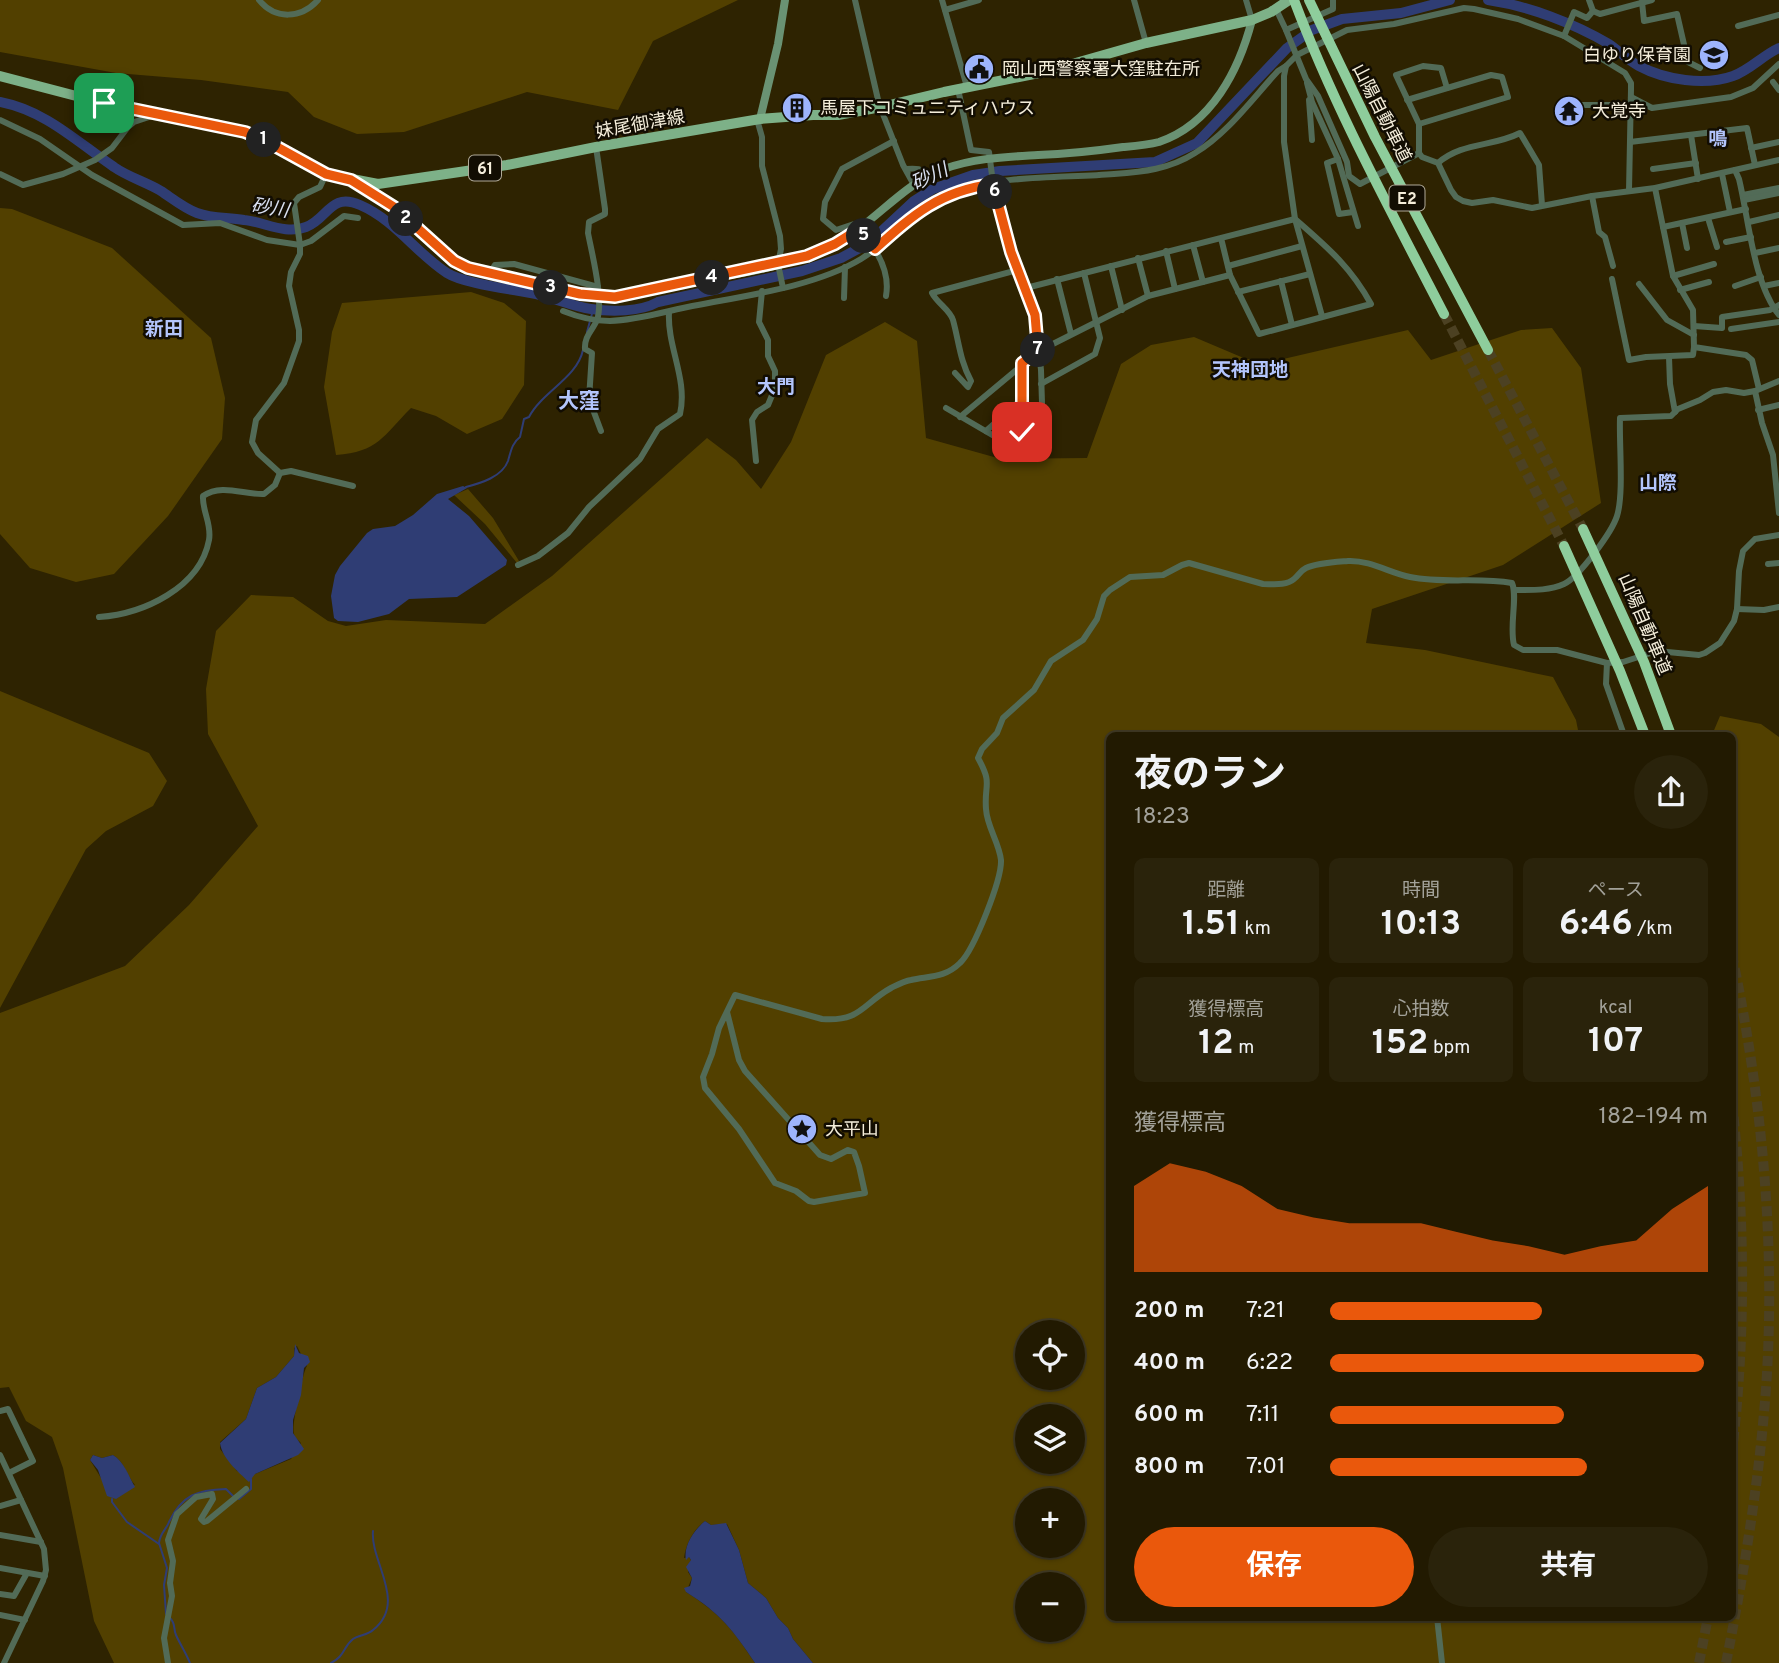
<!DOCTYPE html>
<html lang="ja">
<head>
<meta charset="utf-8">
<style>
  :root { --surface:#221a01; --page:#2a230b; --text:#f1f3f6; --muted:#a2a199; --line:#3f3823; --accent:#ea580c }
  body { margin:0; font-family:Overpass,"Noto Sans JP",sans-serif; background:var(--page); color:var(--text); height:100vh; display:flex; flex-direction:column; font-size:26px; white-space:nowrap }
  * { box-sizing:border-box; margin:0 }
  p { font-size:23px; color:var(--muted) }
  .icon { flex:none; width:38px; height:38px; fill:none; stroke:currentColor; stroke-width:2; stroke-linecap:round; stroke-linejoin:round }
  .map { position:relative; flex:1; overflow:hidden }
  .drawer { position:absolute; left:1106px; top:732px; width:630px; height:889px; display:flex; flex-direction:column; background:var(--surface); border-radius:10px; box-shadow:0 2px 5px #0004,0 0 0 2px var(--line) }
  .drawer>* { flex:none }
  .tools { position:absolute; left:1015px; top:1320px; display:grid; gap:14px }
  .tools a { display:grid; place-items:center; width:70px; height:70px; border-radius:50%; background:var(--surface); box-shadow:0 2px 5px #0004,0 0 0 2px var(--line); font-size:35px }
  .pin { position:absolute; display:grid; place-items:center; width:60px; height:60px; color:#fff; margin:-30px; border-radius:14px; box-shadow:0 4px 10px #0006 }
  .km { position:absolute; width:35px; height:35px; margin:-18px; border-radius:50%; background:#222; color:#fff; font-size:19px; line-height:35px; text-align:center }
  .round { display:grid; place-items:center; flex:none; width:74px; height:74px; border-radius:37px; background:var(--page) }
  .head { display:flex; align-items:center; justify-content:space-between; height:119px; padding:0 28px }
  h1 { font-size:38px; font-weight:700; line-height:52px }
  .figures { display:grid; grid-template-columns:repeat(3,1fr); gap:10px; height:119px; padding:7px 28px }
  .figures div { display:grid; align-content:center; border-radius:10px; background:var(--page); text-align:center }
  .figures b { font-size:35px; font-weight:700 }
  .figures small { font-size:19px; font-weight:400 }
  .figures p { font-size:19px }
  .chart { height:196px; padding:14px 28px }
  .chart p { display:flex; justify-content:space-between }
  .chart svg { width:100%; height:126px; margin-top:7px; fill:var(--accent); opacity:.7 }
  .cta { display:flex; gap:14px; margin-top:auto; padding:14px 28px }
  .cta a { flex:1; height:80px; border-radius:42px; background:var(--accent); color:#fff; font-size:28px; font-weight:700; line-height:80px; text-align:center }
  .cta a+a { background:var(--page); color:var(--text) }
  ul { padding:0 28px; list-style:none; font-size:23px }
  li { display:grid; grid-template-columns:112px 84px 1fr; align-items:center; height:52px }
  li i { height:18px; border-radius:9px; background:var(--accent) }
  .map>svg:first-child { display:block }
  .green { fill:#524000; fill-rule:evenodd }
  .water { fill:#2f3d74 }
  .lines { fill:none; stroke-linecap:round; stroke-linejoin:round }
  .stream { stroke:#2f3d74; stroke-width:2 }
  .river { stroke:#2f3d74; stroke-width:10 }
  .highway-tunnel { stroke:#4c4122; stroke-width:10; stroke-dasharray:10 5; stroke-linecap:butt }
  .street { stroke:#526b57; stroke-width:6 }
  .secondary { stroke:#6a9273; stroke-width:8 }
  .primary { stroke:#7db188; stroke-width:10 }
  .highway { stroke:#8ecd9c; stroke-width:10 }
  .route-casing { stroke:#fff; stroke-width:14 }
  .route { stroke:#ea580c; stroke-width:9 }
  .labels { text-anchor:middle; stroke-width:5; stroke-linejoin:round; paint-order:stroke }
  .shield { fill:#120d02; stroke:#b0aa99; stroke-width:2 }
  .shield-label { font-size:16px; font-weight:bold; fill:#f4edda }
  .poi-label { font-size:18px; fill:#f4edda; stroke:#120d02; text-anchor:start }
  .street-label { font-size:18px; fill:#f4edda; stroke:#120d02 }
  .neighbourhood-label { font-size:19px; font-weight:bold; fill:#b3c5fc; stroke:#120d02 }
  .water-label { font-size:19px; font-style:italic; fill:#d9e0f1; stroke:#120d02 }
  .quarter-label { font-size:21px; font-weight:bold; fill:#b3c5fc; stroke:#120d02 }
</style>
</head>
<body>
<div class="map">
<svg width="1779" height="1663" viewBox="0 0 1779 1663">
  <rect width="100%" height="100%" fill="#2e2301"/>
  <g class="green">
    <path d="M0 0H738L653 41 618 110 527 92 404 132 357 134 314 117 288 92 201 80 116 73 0 52Z"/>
    <path d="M0 208 12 209 112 248 211 338 225 398 222 439 168 516 114 574 76 582 30 568 0 534Z"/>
    <path d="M471 292 504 303 526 321 524 385 502 419 467 434 436 416 411 408C383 436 378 452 336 455L324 387 332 332 342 303Z"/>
    <path d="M885 322 917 341 926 438 1001 459 1087 458 1121 364 1151 345 1194 337 1246 359 1279 360 1408 330 1431 360 1521 330 1552 328 1581 368 1601 503 1503 565 1372 609 1366 643 1425 650 1553 677 1576 720 1579 735H1110V1617H1732V735H1712L1720 716 1761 724 1779 737V1663H813L793 1639 788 1628 778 1618 766 1598 748 1583 739 1550 727 1524 711 1525 705 1521C693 1530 686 1544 684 1558L689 1557 691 1560 688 1572 692 1578 686 1592C721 1614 733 1630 755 1663H114L94 1621 63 1468 52 1437 26 1421 9 1387 0 1388V1013L125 966 189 905 258 826 208 734 206 689 216 631 251 595 293 597 328 621 346 626 386 620 485 624 552 576 707 438 736 460 761 489 791 442 826 355ZM1027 1332H1073V1377H1027ZM297 1346 307 1366C303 1371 291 1427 294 1434 295 1438 299 1441 301 1443L291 1459 255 1474 237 1471 220 1449V1442L246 1419 257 1388 276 1377 294 1356V1348ZM1027 1416H1073V1461H1027ZM93 1455 102 1458 113 1455C125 1462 126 1475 135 1485L101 1478 90 1460ZM1027 1500H1073V1545H1027ZM1027 1584H1073V1629H1027Z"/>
    <path d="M468 489 493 518 519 561 517 563 485 524 454 495Z"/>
    <path d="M0 691 149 753 167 781 153 806 106 831 86 849 0 1008Z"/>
  </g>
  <g class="water">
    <path d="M463 486 467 488 448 499 469 516 507 560 506 565 457 597 409 599 389 614 358 622 338 621 334 618 331 596 335 575 340 566 367 533 373 529 395 526 413 515 437 494Z"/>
    <path d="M295 1344 299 1353 308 1356 310 1362 304 1368 301 1395 293 1420V1433L304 1449 298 1455 255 1474 249 1482C237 1471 222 1458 220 1443L246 1419 257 1388 276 1377 294 1356Z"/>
    <path d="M93 1455 102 1458 113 1455C124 1461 129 1477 135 1487L116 1499 107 1496 98 1470 90 1460Z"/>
    <path d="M705 1521 711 1525 726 1523 739 1550 748 1583 766 1598 778 1618 788 1628 793 1639 813 1663H755C733 1630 720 1613 686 1592L684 1588 690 1586 692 1578 686 1567 691 1560 689 1557 686 1560C683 1546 694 1530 705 1521Z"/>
  </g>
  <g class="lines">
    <g class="stream">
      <path d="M587 332 593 310"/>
      <path d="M466 487C481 483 502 477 508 461 511 451 512 443 520 437L524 419 529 417C542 392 577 378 583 350"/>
      <path d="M112 1499V1502L127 1522 159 1544"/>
      <path d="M239 1499 251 1489V1479"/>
      <path d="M166 1614 164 1585 167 1568 159 1543C160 1533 166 1530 169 1522 182 1495 197 1490 226 1489L234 1497"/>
      <path d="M170 1618C176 1624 173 1628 176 1635 180 1644 186 1653 190 1663"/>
      <path d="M331 1663C345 1656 343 1647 353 1639 359 1635 368 1635 373 1630 408 1602 370 1562 373 1531"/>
    </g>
    <g class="river">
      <path d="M1488 0C1529 6 1573 23 1609 44 1619 51 1628 60 1639 66 1665 80 1705 86 1733 76 1750 70 1763 55 1779 48"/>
      <path d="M0 102C46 111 77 142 114 167 128 177 146 182 161 191 173 199 184 208 197 213 213 219 228 217 244 220 265 222 285 235 306 227 328 219 330 192 360 205 395 220 416 253 447 273 464 284 518 290 540 295 557 299 574 307 591 309 611 312 640 312 658 302L802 271 841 258 869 243 914 201 933 189 973 175 1000 171 1155 162 1197 143 1287 48 1312 30 1342 19 1401 13 1450 0"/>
    </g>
    <g class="highway-tunnel">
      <path d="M1444 314 1564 546"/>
      <path d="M1488 350 1583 529"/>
      <path d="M1732 1102C1745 1218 1746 1335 1732 1452"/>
      <path d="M1699 1663 1708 1617"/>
      <path d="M1726 1663C1745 1567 1761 1471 1767 1373 1775 1233 1761 1093 1732 955"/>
    </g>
    <g class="street">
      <path d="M259 0C275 20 301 19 318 0"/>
      <path d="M855 0 879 104 903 165 914 185"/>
      <path d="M942 0 967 87"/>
      <path d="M1134 0 1146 43"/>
      <path d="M1246 0 1252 20"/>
      <path d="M1589 0 1593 11"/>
      <path d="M1642 2 1644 21 1677 14 1688 62 1700 68"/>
      <path d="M1276 9 1286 30 1333 9V0"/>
      <path d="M945 10 979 0"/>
      <path d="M1738 26 1779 15"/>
      <path d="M1286 30 1306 79 1318 96 1347 162 1349 176 1360 184 1419 153"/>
      <path d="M1564 36 1574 12 1587 18 1593 11 1600 14 1652 0"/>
      <path d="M1773 82 1779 90"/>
      <path d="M1307 83 1312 102 1338 159 1358 226"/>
      <path d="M958 89 971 150 989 152 993 183 1007 237 1035 315 1041 370 1043 437"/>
      <path d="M1631 97 1652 108 1731 97 1753 88 1779 64"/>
      <path d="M1309 100 1312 140"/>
      <path d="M1407 100 1491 75 1502 77 1508 97 1419 124"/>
      <path d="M1581 105H1629"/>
      <path d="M760 119 758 123 762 137V166L780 236 781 249 778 264 783 288"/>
      <path d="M0 120 40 139 92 175 183 225 220 223 267 240 300 245 311 241 344 216 358 218"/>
      <path d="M1691 135 1698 179"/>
      <path d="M1630 142 1747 128 1755 165"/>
      <path d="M596 147 605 209V214L589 222 588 233C592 254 604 300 597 320 593 330 584 336 585 349L592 353 589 399 601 431"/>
      <path d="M1751 148 1779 142"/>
      <path d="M1419 153 1422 157 1438 163 1451 190 1456 197 1463 201 1472 203 1493 200 1532 208 1592 196 1655 188 1779 160"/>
      <path d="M1419 153V124L1396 75 1423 66 1441 68 1447 88"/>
      <path d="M1338 159 1327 163 1339 214 1353 212"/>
      <path d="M1438 163C1462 142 1493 147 1520 133L1539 165 1542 205"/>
      <path d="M906 169C916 168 922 168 928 177"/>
      <path d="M1653 169 1696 163"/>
      <path d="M1735 170 1739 179C1749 220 1753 282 1779 315"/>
      <path d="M0 174 23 185 63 174 95 160 112 148 128 127 134 122 155 115"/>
      <path d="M326 174 320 187 299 197 294 203 300 245V254L291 272 289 286 299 330V341L284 383 256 420 252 442 258 453 280 473 291 471 353 486"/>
      <path d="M1722 174 1730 212"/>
      <path d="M1655 188 1673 276 1693 310 1694 347 1746 355 1752 360 1759 389"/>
      <path d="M1743 195 1779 188"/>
      <path d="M1592 196 1599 232 1605 237 1613 266"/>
      <path d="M1744 200 1779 193"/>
      <path d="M1708 218 1717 247"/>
      <path d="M1749 222 1779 215"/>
      <path d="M1682 223 1687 248"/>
      <path d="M1663 227 1746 209"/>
      <path d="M1726 242 1751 237"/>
      <path d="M1193 245 1203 282"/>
      <path d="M1166 251 1175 289"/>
      <path d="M1755 253 1779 248"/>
      <path d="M1138 258 1148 296"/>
      <path d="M1111 266 1122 310"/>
      <path d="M1228 266 1302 246"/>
      <path d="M489 274 495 265 514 264 598 287"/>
      <path d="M1673 276 1714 264"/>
      <path d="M1057 279 1071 334"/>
      <path d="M1612 279 1629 360 1646 357 1693 355 1694 347"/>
      <path d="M1281 281 1292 325"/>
      <path d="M1639 284 1667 320 1694 335"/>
      <path d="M1735 286 1761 277"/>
      <path d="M1764 286 1779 283"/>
      <path d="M1026 288 1295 219C1327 247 1350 266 1371 304L1259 334 1230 275 1221 238"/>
      <path d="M1680 290 1709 282"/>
      <path d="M1238 292 1310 274"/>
      <path d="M886 296C891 268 873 243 854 224L836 230 823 219 825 202 842 169 894 141"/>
      <path d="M844 298 845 267"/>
      <path d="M563 311C578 317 594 321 610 321 640 320 669 310 698 305 750 295 816 286 861 259 895 238 917 205 956 191 1001 175 1066 178 1114 174 1143 172 1170 169 1195 153 1228 133 1252 99 1278 71L1286 66"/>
      <path d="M1322 316 1295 219 1284 142V76L1286 66 1297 55 1347 30 1394 24 1464 8 1474 9 1518 19 1564 36 1625 73 1631 83V89L1629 191"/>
      <path d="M1694 326 1722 328V317L1770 310 1779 305"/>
      <path d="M1731 329 1779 322"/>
      <path d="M1669 357 1670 384 1675 412"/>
      <path d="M955 373 968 387 971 381C960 361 959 342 953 320 950 310 937 303 932 293L1018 270"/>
      <path d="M1041 384 1095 354 1100 338 1084 273"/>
      <path d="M1755 391 1762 423 1773 455 1779 513"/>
      <path d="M946 408 1006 443H1016L1022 432V363"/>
      <path d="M1758 410 1779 405"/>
      <path d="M960 417 1039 351 1148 296 1230 275"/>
      <path d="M986 431 1022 399"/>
      <path d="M756 461 752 420 757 412 768 405 775 388V371L768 356V340L759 322 762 291"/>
      <path d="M1768 564 1779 563"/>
      <path d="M518 565 538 556 568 533 589 507 640 459 658 429 680 414C688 379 667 347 669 312"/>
      <path d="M1515 590C1531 590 1549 591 1564 584 1579 577 1612 532 1617 516 1624 494 1619 444 1620 418L1671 416 1678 409 1700 400 1713 392 1726 390 1744 393 1755 391 1779 381"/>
      <path d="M1737 609 1764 610 1779 607"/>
      <path d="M99 617C143 614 200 588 209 540 212 524 202 511 203 496 222 483 244 495 264 494L275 485 280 473"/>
      <path d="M1607 663 1606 684 1624 735"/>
      <path d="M727 1012 739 1060 745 1071 820 1155 831 1159 848 1150 854 1152 859 1166 865 1193 814 1202 809 1201 796 1191 775 1183 739 1129 705 1088 703 1077 712 1054 719 1028 735 995 822 1019C861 1022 862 1004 891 988 897 985 904 981 911 980 929 976 945 978 960 963 974 950 1002 879 1001 860 999 842 987 827 986 809 984 783 993 785 978 758L982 749 997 733 1003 718 1034 690 1051 661 1083 640 1097 619 1104 596 1110 590 1130 577 1163 575 1182 565 1189 563 1263 584C1273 584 1286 586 1294 579 1299 575 1300 571 1306 568 1317 563 1336 562 1348 561 1370 560 1390 573 1410 577 1444 584 1478 577 1512 583 1518 597 1509 626 1514 645L1523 650H1557L1607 663 1623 662 1657 651 1699 655 1705 653 1720 643 1734 621 1737 609 1739 571 1743 551 1755 539 1779 535"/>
      <path d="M0 1411 8 1409 33 1461 9 1473"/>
      <path d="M0 1455 44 1549 46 1570 43 1581 4 1663"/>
      <path d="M0 1506 21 1500"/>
      <path d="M0 1535 41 1542"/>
      <path d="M0 1568 45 1576"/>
      <path d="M0 1594 14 1596 27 1573"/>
      <path d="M0 1615 25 1620"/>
      <path d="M1437 1617 1442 1663"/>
      <path d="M168 1663 164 1638 172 1596 170 1583 173 1561 168 1540 177 1514 196 1497 212 1494 213 1499 201 1519 204 1522 207 1521 246 1489"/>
    </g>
    <g class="secondary">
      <path d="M760 119 778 44 785 0"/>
      <path d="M354 181 394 207 454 261 468 268C506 279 559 294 598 297 627 299 658 289 687 283 736 273 791 268 835 244 874 224 902 184 944 169 974 158 1006 157 1038 155 1067 154 1095 151 1123 147 1135 146 1148 145 1159 142 1212 124 1239 70 1252 20"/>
    </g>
    <path class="primary" d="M0 76 126 109 219 125 245 133 266 141 326 174 378 184 507 165 596 147 760 119 813 115H838L881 107 944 92 1044 72 1146 43 1252 20 1271 12 1289 0"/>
    <g class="highway">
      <path d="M1294 0C1335 109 1391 211 1444 314"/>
      <path d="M1309 0 1375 137 1488 350"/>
      <path d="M1583 529 1644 662 1671 735"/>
      <path d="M1564 546 1620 671 1645 735"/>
    </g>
  </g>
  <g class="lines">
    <g class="route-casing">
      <path id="route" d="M104 103 245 132 266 141 326 174 351 180 394 207 454 261 468 268 580 294 615 297 807 256 835 244 859 229 875 249C914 214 940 191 993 184L1011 252 1035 315 1038 351 1022 363V432"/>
    </g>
    <use href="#route" class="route"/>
  </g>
  <defs>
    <g id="school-disc" transform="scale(1.575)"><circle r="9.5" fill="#9db4fd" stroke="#120d02"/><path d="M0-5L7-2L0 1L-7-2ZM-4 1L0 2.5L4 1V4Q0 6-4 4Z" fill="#111"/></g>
    <g id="civic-disc" transform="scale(1.575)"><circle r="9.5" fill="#9db4fd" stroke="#120d02"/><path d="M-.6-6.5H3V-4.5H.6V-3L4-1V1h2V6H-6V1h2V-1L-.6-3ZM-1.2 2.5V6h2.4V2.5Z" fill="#111"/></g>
    <g id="building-disc" transform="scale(1.575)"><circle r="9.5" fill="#9db4fd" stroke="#120d02"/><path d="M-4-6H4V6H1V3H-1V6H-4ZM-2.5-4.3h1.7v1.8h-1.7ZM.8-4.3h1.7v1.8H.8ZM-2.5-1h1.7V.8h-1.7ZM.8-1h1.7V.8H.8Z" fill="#111"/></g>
    <g id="temple-disc" transform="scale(1.575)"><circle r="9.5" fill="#9db4fd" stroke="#120d02"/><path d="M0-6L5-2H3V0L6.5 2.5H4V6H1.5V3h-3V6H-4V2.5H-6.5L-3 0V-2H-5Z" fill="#111"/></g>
    <g id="sight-disc" transform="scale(1.575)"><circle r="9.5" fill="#9db4fd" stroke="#120d02"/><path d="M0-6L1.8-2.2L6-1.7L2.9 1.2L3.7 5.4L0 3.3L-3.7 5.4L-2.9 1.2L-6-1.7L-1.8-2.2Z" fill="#111"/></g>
  </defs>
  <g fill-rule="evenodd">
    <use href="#school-disc" x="1714" y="55"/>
    <use href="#civic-disc" x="979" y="69"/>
    <use href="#building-disc" x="797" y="108"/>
    <use href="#temple-disc" x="1569" y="111"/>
    <use href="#sight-disc" x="802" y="1129"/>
  </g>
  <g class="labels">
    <g class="shield">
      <rect x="469" y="155.5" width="32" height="25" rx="5"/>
      <rect x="1389.5" y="185.5" width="35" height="25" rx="5"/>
    </g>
    <g class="shield-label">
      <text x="485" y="174">61</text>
      <text x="1407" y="204">E2</text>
    </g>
    <g class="poi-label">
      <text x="1691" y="61" text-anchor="end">白ゆり保育園</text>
      <text x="1002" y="75">岡山西警察署大窪駐在所</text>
      <text x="820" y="114">馬屋下コミュニティハウス</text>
      <text x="1592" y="117">大覚寺</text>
      <text x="825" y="1135">大平山</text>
    </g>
    <g class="street-label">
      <text transform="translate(1382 113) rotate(63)" y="6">山陽自動車道</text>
      <text transform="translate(640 124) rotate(-10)" y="6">妹尾御津線</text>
      <text transform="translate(1645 624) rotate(67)" y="6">山陽自動車道</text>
    </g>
    <g class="neighbourhood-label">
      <text x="1718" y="145">鳴</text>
      <text x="164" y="335">新田</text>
      <text x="1250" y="376">天神団地</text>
      <text x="776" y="393">大門</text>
      <text x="1658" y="489">山際</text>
    </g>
    <g class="water-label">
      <text transform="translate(929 176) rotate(-25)" y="7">砂川</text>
      <text transform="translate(270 207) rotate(9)" y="7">砂川</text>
    </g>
    <g class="quarter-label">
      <text x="579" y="408">大窪</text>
    </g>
  </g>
</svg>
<div class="tools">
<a><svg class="icon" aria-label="locate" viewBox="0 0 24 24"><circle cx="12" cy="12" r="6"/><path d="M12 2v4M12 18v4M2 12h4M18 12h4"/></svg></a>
<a><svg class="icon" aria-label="layers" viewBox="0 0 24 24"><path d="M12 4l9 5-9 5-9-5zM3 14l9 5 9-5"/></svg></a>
<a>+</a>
<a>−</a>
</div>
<div class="pin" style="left:104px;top:103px;background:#1e9e55"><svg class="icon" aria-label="arrive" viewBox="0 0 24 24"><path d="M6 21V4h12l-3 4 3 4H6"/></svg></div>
<div class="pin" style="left:1022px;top:432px;background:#d93025"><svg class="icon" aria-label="check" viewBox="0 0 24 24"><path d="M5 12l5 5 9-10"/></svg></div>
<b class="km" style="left:264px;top:140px">1</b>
<b class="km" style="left:406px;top:219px">2</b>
<b class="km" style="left:551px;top:288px">3</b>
<b class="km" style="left:712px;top:278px">4</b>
<b class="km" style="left:864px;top:236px">5</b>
<b class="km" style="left:995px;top:192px">6</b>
<b class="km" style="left:1038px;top:350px">7</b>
<section class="drawer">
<div class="head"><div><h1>夜のラン</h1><p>18:23</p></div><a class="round"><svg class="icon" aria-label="share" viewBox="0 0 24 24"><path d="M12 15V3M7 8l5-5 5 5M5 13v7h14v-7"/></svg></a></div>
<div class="figures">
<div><p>距離</p><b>1.51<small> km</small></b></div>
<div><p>時間</p><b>10:13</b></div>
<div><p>ペース</p><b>6:46<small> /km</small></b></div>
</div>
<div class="figures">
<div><p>獲得標高</p><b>12<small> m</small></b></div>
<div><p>心拍数</p><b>152<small> bpm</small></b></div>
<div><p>kcal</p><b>107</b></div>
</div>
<div class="chart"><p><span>獲得標高</span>182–194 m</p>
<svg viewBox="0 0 160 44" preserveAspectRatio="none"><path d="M0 44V14L10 6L20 9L30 14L40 22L50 25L60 27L70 27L80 27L90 30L100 33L110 35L120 38L130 35L140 33L150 22L160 14V44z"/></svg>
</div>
<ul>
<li><b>200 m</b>7:21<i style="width:56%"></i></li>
<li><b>400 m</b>6:22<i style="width:99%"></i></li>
<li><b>600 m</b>7:11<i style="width:62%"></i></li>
<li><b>800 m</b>7:01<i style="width:68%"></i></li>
</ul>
<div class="cta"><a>保存</a><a>共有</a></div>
</section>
</div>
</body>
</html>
